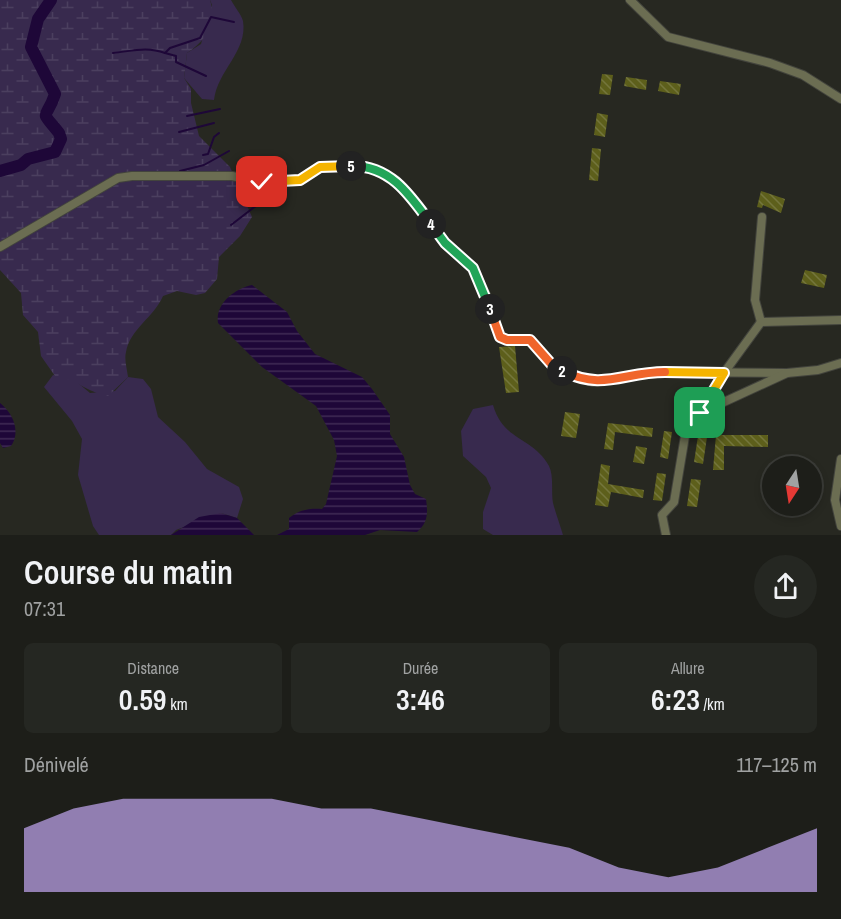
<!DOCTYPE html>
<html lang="fr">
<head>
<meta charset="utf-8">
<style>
  :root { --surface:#1d1e19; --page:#252722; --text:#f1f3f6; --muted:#a0a2a2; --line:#3b3c38; --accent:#c2a7f2 }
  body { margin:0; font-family:"Archivo Narrow",sans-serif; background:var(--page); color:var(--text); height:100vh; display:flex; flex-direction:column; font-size:22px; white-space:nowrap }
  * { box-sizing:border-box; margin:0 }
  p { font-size:20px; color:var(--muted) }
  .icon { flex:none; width:33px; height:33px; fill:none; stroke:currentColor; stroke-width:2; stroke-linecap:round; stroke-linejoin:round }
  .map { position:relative; height:535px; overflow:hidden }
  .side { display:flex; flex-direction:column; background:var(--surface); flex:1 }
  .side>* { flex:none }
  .needle { width:39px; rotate:192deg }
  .buttons { position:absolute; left:762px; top:456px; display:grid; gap:12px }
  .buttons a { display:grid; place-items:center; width:60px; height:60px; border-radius:50%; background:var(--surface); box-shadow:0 3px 9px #0003,0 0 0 2px var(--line); font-size:30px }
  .pin { position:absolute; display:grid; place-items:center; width:51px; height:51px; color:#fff; margin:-26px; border-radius:12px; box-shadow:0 3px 9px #0006 }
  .km { position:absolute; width:30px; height:30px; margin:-15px; border-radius:50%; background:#222; color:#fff; font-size:16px; line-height:30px; text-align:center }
  .round { display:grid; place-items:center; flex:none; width:63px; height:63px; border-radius:32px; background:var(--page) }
  .headline { display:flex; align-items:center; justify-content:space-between; height:102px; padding:0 24px }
  h1 { font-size:33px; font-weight:600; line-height:45px }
  .metrics { display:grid; grid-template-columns:repeat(3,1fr); gap:9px; height:102px; padding:6px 24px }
  .metrics div { display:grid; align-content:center; border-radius:9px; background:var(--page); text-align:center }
  .metrics b { font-size:30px; font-weight:600 }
  .metrics small { font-size:16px; font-weight:400 }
  .metrics p { font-size:16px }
  .chart { height:168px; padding:12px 24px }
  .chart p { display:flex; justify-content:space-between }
  .chart svg { width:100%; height:108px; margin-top:6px; fill:var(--accent); opacity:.7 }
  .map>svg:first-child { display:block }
  .green { fill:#382a4e }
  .wetland { fill:url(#wetland-marsh) }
  .water { fill:url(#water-rules) }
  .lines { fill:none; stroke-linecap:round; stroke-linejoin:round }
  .stream { stroke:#1e0738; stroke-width:2 }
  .river { stroke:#1e0738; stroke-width:12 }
  .building { fill:url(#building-back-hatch) }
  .minor-casing { stroke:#43443d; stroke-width:10 }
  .minor { stroke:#6b6d52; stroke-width:8 }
  .split-1-casing { stroke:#fff; stroke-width:12 }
  .split-2-casing { stroke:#fff; stroke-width:12 }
  .split-3-casing { stroke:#fff; stroke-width:12 }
  .split-4-casing { stroke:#fff; stroke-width:12 }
  .split-5-casing { stroke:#fff; stroke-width:12 }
  .split-6-casing { stroke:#fff; stroke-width:12 }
  .split-1 { stroke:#f5b400; stroke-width:8 }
  .split-2 { stroke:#f0652b; stroke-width:8 }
  .split-3 { stroke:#f0652b; stroke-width:8 }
  .split-4 { stroke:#22a559; stroke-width:8 }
  .split-5 { stroke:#22a559; stroke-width:8 }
  .split-6 { stroke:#f5b400; stroke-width:8 }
</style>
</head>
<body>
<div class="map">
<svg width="841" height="535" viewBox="0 0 841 535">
  <defs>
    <pattern id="wetland-marsh" width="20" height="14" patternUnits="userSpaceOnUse" patternTransform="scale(1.5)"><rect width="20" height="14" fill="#382a4e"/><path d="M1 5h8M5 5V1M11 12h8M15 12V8" fill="none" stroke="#4b3f5f"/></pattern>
    <pattern id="water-rules" width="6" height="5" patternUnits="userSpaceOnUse" patternTransform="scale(1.5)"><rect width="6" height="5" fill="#1e0738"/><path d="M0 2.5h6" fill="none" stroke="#3f2b55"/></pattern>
    <pattern id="building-back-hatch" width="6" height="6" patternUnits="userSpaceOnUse" patternTransform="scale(1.5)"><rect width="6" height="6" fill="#5d5f1b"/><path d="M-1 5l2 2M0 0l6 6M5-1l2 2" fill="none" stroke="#74763c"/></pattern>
  </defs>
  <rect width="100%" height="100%" fill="#272821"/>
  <g class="green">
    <path d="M210 0H231C234 6 241 14 243 21 248 51 217 71 214 100L202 99 184 78 187 53 201 44 212 5Z"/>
    <path d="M53 375 72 378 90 393 115 391 128 377 143 379 151 389 158 417 185 442 207 469 239 487 243 499 237 518 221 513 176 530 171 535H99L93 526 78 475 82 439 72 421 44 387Z"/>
    <path d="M493 405C504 442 532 436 549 466 554 476 551 492 553 503 556 514 560 525 563 535H493L483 529V512L491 488 486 477 463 456 461 431 473 409Z"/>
  </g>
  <path class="wetland" d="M0 0H210C217 23 206 41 187 53L184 78 191 89V103L199 136 230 167 252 217 240 236 219 257 217 279 205 293 196 295 177 291 163 296C154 317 130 329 126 352 124 359 127 369 128 377L108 396C86 392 77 379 55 376L41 356 38 332 23 315 21 293 0 270Z"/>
  <g class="water">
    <path d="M252 285 287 312 297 331 315 354 362 377 372 389 390 415V434L404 457 410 485 415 494 426 499C428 513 428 523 417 532L380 530 365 535H277L289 529V518C299 510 309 508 322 509L326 504 337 456 334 440 316 406 262 367 218 323C215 304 234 289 252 285Z"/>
    <path d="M0 403C13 413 21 432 11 446L3 448 0 443Z"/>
    <path d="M221 513 237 518 254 535H171L199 517Z"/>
  </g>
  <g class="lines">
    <g class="stream">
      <path d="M113 53C132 51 147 46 165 53L170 48 200 38 211 17 234 22"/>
      <path d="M165 53 176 56V62L206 76"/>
      <path d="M187 116 220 109"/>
      <path d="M179 132 214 123"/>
      <path d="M203 155 208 154 214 137 219 133"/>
      <path d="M180 171 204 165 229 151"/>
      <path d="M231 225 261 202"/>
    </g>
    <path class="river" d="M0 171 21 165 28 159 55 152 61 139 59 133C38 107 46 122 55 94L31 47 38 19 51 0"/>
  </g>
  <g class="building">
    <path d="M602 74 613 75 610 95 599 94Z"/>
    <path d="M626 77 647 80 646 90 624 86Z"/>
    <path d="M660 81 681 84 679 95 658 91Z"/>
    <path d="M597 113 608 115 605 137 594 135Z"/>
    <path d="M592 148 601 149 598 181 589 180Z"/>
    <path d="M761 191 785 199 781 213 763 205 762 208 757 207Z"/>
    <path d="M805 270 827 275 824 288 801 283Z"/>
    <path d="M515 346 519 392 506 393 499 347Z"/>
    <path d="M565 412 580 414 576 438 561 436Z"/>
    <path d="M608 423 653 428 652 437 615 432 613 450 604 449Z"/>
    <path d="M664 431 672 432 668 459 660 457Z"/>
    <path d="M716 435H768V447L724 446V470H713Z"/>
    <path d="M698 436 707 437 703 464 694 462Z"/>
    <path d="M636 446 647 448 644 464 633 462Z"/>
    <path d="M601 464 610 466 608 484 644 490 643 498 611 492 608 507 595 505Z"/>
    <path d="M657 473 666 474 662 501 653 500Z"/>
    <path d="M691 479 701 480 697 507 687 506Z"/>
  </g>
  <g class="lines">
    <g class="minor-casing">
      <g id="minor">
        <path d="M630 0 668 37 770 63 803 75 841 99"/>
        <path d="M0 247 118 178 132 176H232L262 182H282L301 180 320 167 363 166 377 169 396 180 445 243 473 269 487 297 500 337 507 340H530L553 366 593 382 649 372 787 373"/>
        <path d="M761 322 755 300 762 217"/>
        <path d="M700 413 721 377 761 322 841 320"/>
        <path d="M841 459 835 500 841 526"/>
        <path d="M666 535 662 515 674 502 685 436 690 425 700 413 787 373 818 370 841 363"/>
      </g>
    </g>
    <use href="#minor" class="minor"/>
  </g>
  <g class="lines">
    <g class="split-1-casing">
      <path id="split-1" d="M665 372 724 373 700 413"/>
    </g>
    <g class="split-2-casing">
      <path id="split-2" d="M562 371C604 391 623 372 665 372"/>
    </g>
    <g class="split-3-casing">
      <path id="split-3" d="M490 309 500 337 507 340H530L553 366 562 371"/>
    </g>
    <g class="split-4-casing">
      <path id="split-4" d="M431 224 445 243 473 268 490 309"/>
    </g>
    <g class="split-5-casing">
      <path id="split-5" d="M351 166C390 165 410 195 431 224"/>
    </g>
    <g class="split-6-casing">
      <path id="split-6" d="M262 182 300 180 320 167 351 166"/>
    </g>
    <use href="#split-1" class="split-1"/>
    <use href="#split-2" class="split-2"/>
    <use href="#split-3" class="split-3"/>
    <use href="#split-4" class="split-4"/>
    <use href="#split-5" class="split-5"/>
    <use href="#split-6" class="split-6"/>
  </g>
</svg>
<div class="buttons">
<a><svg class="needle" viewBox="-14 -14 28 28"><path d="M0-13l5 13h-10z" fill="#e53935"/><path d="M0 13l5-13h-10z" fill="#a0a2a2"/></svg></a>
</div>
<div class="pin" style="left:700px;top:413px;background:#1e9e55"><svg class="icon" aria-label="arrive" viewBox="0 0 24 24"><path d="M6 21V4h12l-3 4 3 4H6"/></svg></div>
<div class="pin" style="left:262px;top:182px;background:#d93025"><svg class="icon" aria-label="check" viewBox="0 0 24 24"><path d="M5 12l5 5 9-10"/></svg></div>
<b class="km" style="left:562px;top:371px">2</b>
<b class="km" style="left:490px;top:309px">3</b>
<b class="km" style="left:431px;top:224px">4</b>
<b class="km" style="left:351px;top:166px">5</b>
</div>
<section class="side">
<div class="headline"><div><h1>Course du matin</h1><p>07:31</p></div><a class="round"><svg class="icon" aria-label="share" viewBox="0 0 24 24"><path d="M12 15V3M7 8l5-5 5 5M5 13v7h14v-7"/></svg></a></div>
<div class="metrics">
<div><p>Distance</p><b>0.59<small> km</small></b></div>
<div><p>Durée</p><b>3:46</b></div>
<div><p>Allure</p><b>6:23<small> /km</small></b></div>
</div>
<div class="chart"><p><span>Dénivelé</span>117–125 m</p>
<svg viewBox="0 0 160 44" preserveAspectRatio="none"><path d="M0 44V18L10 10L20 6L30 6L40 6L50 6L60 10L70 10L80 14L90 18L100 22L110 26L120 34L130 38L140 34L150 26L160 18V44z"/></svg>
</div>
</section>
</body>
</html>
